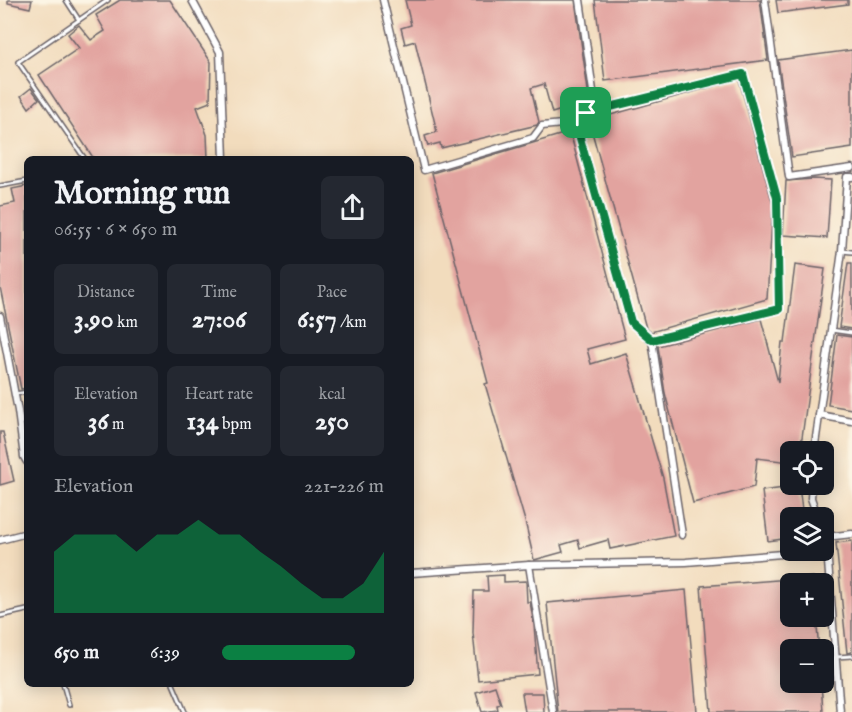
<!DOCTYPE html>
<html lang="en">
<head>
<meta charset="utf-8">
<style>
  :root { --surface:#171b24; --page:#242831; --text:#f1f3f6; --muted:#9ea1a6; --accent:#0b8043 }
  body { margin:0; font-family:"IM FELL English",serif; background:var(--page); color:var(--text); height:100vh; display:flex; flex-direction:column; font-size:22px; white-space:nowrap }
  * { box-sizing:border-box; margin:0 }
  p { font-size:20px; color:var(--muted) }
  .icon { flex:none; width:33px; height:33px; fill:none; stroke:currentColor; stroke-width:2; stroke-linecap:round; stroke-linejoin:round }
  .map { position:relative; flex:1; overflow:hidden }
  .sheet { position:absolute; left:24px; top:156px; width:390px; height:531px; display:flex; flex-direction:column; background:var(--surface); border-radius:9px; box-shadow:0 3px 15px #0003 }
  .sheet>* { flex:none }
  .fabs { position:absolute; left:780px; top:441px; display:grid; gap:12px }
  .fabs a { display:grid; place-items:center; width:54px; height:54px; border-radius:9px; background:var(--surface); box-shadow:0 3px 15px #0003; font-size:30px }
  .pin { position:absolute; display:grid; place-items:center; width:51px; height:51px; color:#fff; margin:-26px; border-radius:12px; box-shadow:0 3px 9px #0006 }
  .round { display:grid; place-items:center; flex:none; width:63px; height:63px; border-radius:9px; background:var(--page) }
  .overview { display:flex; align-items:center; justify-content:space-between; height:102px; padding:0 30px }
  h1 { font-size:33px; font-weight:800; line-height:45px }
  .metrics { display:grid; grid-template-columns:repeat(3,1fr); gap:9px; height:102px; padding:6px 30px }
  .metrics div { display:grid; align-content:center; border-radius:9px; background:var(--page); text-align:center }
  .metrics b { font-size:26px; font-weight:800 }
  .metrics small { font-size:16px; font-weight:400 }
  .metrics p { font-size:16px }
  .chart { height:168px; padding:12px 30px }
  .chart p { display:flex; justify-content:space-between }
  .chart svg { width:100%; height:108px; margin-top:6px; fill:var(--accent); opacity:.7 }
  ul { padding:0 30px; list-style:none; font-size:20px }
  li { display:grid; grid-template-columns:96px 72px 1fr; align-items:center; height:45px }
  li i { height:15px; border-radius:8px; background:var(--accent) }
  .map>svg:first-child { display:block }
  .building { fill:#e2a39f }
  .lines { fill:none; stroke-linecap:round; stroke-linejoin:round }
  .lane-casing { stroke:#6b6368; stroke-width:6 }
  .street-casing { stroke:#6b6368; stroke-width:9 }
  .lane { stroke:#fff; stroke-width:3 }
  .street { stroke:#fff; stroke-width:6 }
  .route-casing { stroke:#fff; stroke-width:12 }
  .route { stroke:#0b8043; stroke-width:8 }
</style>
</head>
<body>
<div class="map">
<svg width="852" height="712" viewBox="0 0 852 712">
  <rect width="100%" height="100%" fill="#fcf5e5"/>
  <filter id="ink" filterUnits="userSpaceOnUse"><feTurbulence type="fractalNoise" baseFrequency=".0167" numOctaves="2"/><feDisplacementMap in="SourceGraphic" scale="12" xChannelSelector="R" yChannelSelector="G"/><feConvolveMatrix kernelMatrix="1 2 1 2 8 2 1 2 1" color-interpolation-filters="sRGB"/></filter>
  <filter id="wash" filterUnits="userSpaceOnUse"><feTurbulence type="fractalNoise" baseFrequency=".008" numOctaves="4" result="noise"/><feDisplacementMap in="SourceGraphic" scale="24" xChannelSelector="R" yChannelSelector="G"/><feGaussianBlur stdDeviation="1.35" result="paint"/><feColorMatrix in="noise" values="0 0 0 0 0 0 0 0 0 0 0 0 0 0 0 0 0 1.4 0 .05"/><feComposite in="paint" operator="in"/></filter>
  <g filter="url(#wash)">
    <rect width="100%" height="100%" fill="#f2dcbd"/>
    <g id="blocks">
      <g class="building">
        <path d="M8 0H32L30 8 8 3Z"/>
        <path d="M120 0H170L211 62 210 102 197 107 207 135 208 159H94L39 75 79 48 68 34 79 25 91 40 105 31 96 15Z"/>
        <path d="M405 0H575L588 91 584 103 552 113 544 84 531 88 539 122 537 125 441 148 440 143 428 146 425 136 437 132 415 41 405 44 401 28 411 25Z"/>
        <path d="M595 0H760L768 60 605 81Z"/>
        <path d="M776 0H848V4L778 13Z"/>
        <path d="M852 50V148L792 157 778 60Z"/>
        <path d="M739 79 773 205 767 299 651 332 646 328 589 121Z"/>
        <path d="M31 88 39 99 29 108 21 96Z"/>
        <path d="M570 132 625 339 587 349 591 364 626 353 663 478 674 536 610 549 608 540 580 548 578 540 561 545 563 552 534 560 525 521 485 384 488 383 432 173Z"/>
        <path d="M813 179 831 180 827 238 783 235 786 181Z"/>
        <path d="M27 186V388L21 389 0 287V206L15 203 12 189Z"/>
        <path d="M848 263H852V329L839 327Z"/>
        <path d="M795 265 825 269 800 452H790V462L757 458 754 487 693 503 665 393 658 346 761 319 778 382 782 342H785Z"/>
        <path d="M837 335 852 337V409L828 405Z"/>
        <path d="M0 432H3L14 481 0 485Z"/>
        <path d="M799 486 803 518H790V538L768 541 762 491Z"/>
        <path d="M852 541V652L847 653 836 543Z"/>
        <path d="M504 575V582L526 581 527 602H530L534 625 538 674 478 680 473 633 474 591H488L487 576Z"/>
        <path d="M813 577V584H793V579Z"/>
        <path d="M790 579V616H816L819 650H790V682H821L823 712H711L701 586Z"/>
        <path d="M686 590 697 712H558L547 603Z"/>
        <path d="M495 686 501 704 497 705 498 710 482 712 476 692Z"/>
        <path d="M522 693H543L544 712H525Z"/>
      </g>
    </g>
  </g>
  <g filter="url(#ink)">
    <use href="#blocks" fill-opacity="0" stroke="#6b6368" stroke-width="1.5"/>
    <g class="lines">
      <g class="lane-casing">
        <g id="lane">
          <path d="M66 0 79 20"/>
          <path d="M586 113 743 74 777 198 779 309 652 340"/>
          <path d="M85 159 18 62 108 0"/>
          <path d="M0 186 27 181"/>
          <path d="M842 251 852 252"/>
          <path d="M831 330 852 333"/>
          <path d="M15 394 27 392"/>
          <path d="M0 616 27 610"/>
          <path d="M836 657 852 656"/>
          <path d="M63 684 69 705"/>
          <path d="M173 684 185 712"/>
        </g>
      </g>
      <g class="street-casing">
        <g id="street">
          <path d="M192 0 220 52 224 159"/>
          <path d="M383 0 424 170 533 138 542 126 583 122 580 138 631 322 652 340 682 535"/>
          <path d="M580 0 593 91 583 122"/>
          <path d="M765 0 789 177 852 168"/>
          <path d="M0 316 18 411 24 457 27 462"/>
          <path d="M819 415 852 421"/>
          <path d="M814 452 842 251 847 177H852"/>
          <path d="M812 484 811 498 818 518"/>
          <path d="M824 530 826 537 852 534"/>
          <path d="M826 537 840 712"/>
          <path d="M0 540 27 533"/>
          <path d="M529 565 553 712"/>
          <path d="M411 573 529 565 686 562 806 552 809 550"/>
        </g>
      </g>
      <use href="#lane" class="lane"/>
      <use href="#street" class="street"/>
    </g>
  </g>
  <g class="lines" filter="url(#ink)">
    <g class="route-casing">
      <path id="route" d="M743 74 777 198 779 309 652 340 631 322 580 138 586 113Z"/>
    </g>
    <use href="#route" class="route"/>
  </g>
</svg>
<div class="fabs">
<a><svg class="icon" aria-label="locate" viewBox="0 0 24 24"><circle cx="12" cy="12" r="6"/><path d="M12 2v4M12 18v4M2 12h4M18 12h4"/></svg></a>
<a><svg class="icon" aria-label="layers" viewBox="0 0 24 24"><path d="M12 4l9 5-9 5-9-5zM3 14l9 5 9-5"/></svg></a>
<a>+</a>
<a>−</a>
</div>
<div class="pin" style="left:586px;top:113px;background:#1e9e55"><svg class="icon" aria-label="arrive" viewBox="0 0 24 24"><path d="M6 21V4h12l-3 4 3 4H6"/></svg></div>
<section class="sheet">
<div class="overview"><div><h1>Morning run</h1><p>06:55 · 6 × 650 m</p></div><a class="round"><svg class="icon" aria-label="share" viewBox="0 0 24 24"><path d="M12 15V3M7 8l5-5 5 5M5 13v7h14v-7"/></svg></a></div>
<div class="metrics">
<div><p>Distance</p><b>3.90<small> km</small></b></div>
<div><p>Time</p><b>27:06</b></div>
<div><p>Pace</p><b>6:57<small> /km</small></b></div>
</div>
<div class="metrics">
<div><p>Elevation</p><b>36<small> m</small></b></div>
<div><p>Heart rate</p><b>134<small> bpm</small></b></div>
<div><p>kcal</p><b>250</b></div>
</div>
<div class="chart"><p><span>Elevation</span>221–226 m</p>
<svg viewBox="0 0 160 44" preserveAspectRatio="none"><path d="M0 44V19L10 12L20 12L30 12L40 19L50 12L60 12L70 6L80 12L90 12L100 19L110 25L120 32L130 38L140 38L150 32L160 19V44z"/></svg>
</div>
<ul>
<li><b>650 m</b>6:39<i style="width:82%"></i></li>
</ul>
</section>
</div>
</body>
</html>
